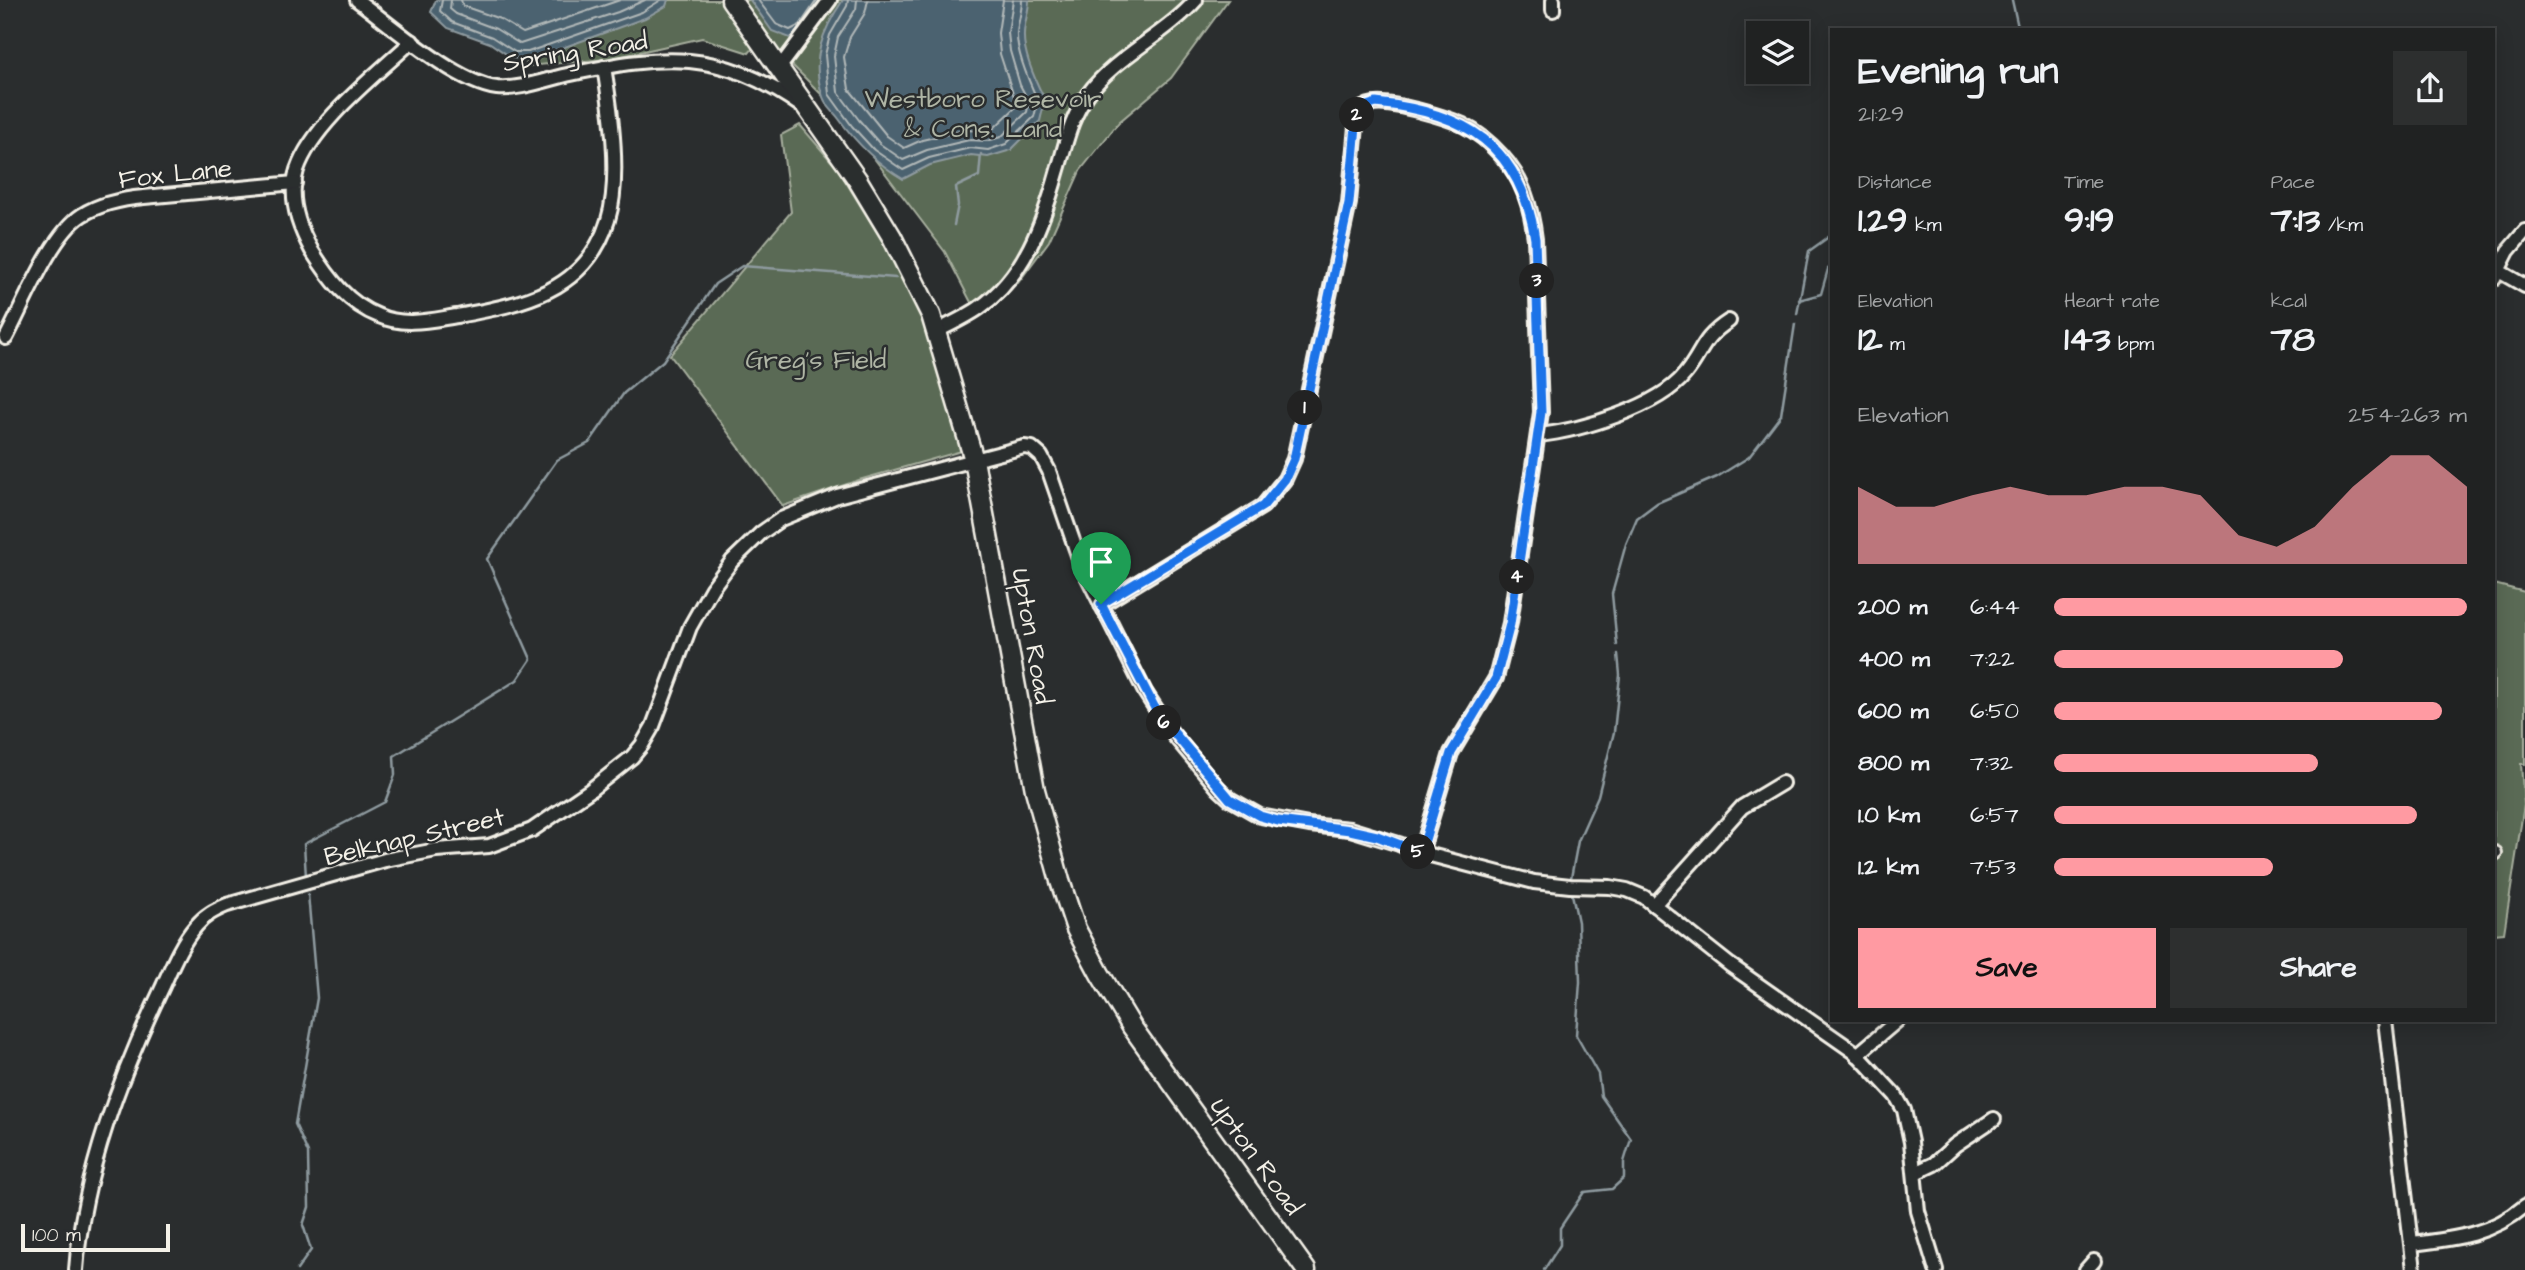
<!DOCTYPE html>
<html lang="en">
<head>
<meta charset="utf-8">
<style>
  :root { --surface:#202222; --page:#2d2f2f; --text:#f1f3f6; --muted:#a2a4a5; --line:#3d3f40; --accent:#ff9aa2 }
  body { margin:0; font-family:"Architects Daughter",sans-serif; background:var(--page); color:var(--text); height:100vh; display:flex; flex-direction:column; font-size:26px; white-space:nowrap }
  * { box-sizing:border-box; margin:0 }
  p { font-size:23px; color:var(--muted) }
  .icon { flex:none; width:38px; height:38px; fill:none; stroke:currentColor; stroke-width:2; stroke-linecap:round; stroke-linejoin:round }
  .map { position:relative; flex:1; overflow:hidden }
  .panel { position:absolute; left:1830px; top:28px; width:665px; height:994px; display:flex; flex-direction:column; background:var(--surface); border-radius:0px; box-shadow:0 4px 18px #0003,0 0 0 2px var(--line) }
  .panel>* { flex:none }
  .buttons { position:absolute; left:1746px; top:21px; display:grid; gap:14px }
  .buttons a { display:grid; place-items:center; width:63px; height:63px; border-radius:0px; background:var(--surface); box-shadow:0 4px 18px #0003,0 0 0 2px var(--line); font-size:35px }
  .scale { position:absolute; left:21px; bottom:18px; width:149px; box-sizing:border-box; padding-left:7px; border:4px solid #f4f1e8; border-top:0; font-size:19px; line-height:24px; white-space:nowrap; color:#f4f1e8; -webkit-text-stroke:5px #2a2d2e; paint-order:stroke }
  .pin { position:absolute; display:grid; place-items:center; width:60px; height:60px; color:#fff; margin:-72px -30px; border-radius:50% 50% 50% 0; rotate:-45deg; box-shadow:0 0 7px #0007 }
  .pin .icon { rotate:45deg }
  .km { position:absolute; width:35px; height:35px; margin:-18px; border-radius:50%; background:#222; color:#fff; font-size:19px; line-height:35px; text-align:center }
  .round { display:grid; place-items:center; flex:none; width:74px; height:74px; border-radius:0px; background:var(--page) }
  .overview { display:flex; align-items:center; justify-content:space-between; height:119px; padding:0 28px }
  h1 { font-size:38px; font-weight:700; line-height:52px }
  .figures { display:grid; grid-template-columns:repeat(3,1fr); gap:10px; height:119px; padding:7px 28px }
  .figures div { display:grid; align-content:center }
  .figures b { font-size:35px; font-weight:700 }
  .figures small { font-size:19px; font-weight:400 }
  .figures p { font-size:19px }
  .chart { height:196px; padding:14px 28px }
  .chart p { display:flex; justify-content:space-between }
  .chart svg { width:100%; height:126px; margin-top:7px; fill:var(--accent); opacity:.7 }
  .action { display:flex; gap:14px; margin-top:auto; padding:14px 28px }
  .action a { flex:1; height:80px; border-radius:0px; background:var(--accent); color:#111; font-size:28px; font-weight:700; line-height:80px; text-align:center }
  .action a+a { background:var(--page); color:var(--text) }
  ul { padding:0 28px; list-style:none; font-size:23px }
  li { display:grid; grid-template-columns:112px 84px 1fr; align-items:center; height:52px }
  li i { height:18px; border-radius:9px; background:var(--accent) }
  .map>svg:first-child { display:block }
  .green { fill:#5a6b54; stroke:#a7ae9e; stroke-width:2 }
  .water { fill:#4c6270; stroke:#8f9ba0; stroke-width:2 }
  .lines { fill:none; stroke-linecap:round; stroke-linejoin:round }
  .shore { stroke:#b1b8b8; stroke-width:2 }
  .stream { stroke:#8f9ba0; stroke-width:2.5 }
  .minor-casing { stroke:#f4f1e8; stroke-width:18 }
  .secondary-casing { stroke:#f4f1e8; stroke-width:23 }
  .minor { stroke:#2a2d2e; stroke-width:12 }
  .secondary { stroke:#2a2d2e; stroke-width:18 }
  .route-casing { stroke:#fff; stroke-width:14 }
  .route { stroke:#1a73e8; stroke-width:9 }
  .labels { text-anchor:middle; stroke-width:5; stroke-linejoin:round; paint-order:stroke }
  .street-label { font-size:26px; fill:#f4f1e8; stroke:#2a2d2e }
  .park-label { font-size:26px; fill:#afb5a5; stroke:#2a2d2e }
</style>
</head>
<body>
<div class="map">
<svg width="2525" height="1270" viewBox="0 0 2525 1270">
  <rect width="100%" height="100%" fill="#2a2d2e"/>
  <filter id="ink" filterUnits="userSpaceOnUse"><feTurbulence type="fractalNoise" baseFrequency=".0143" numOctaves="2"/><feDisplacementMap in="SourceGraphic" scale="14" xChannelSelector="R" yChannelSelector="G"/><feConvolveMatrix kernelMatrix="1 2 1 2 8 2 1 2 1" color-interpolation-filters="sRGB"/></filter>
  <g filter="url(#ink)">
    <g class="green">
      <path d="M536 0H1228L1171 78 1119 122 1080 171 1049 241 1018 283 974 308 945 252 873 157 823 96 749 22 761 38 749 53 702 38 609 59 526 66Z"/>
      <path d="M800 125 838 169 911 288 937 354 965 450 859 480 783 506 670 355 791 212 781 135Z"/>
      <path d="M2494 584 2525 592V764H2521L2524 805 2504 933 2494 934Z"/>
    </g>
    <g class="water">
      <path d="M436 0H668L666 6 645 18 529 60 512 58 490 43 448 28 431 12Z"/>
      <path d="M750 0H826L804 31 790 38 772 31Z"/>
      <path d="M843 0H1029C1029 12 1024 23 1024 34 1023 53 1037 84 1045 100L1040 121 1011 150 988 157 971 155 930 165 903 179C876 163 857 144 839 119 834 112 826 106 823 97 810 60 822 31 843 0Z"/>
    </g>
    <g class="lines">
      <g class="shore">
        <path d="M442 0 440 11 452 22 492 37 515 52H528L642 12 661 0"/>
        <path d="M451 0 450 9 456 14 496 29 520 44 618 12 645 0"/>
        <path d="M461 0 463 6 500 19 523 33 620 0"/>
        <path d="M758 0 776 24 790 30 800 25 817 0"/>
        <path d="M848 0 847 6 830 35 825 55 829 94 852 126 874 150 903 170 929 158 970 148 988 150 1006 144 1034 117 1038 101C1030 84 1016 52 1017 33 1018 22 1022 11 1022 0"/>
        <path d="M857 0 856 9 838 37 834 56 838 92 859 120 880 144 903 160 927 150 969 140 987 141 1001 137 1027 112 1029 102 1020 85 1010 51 1008 33 1013 0"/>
        <path d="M868 0 865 13 850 37 844 57 849 89 887 136 904 148 922 140 965 130 986 131 994 128 1017 106 1000 54 998 33 1003 0"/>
      </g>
      <g class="stream">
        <path d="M2012 0 2018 27 2014 30"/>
        <path d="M954 225 958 205 956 187 979 176 981 154"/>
        <path d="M1799 300 1821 294 1828 269 1832 266"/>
        <path d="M1797 314 1809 251 1830 236 1832 232"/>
        <path d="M1617 645 1612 594 1626 544 1637 518 1657 503 1717 477 1749 457 1781 415 1795 324"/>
        <path d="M306 877 304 844 385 802 395 775 394 756 517 680 531 659 487 559 557 460 589 443 624 393 663 361 715 284 742 266 896 278"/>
        <path d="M1571 878 1578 841 1598 796 1614 732 1620 675 1618 654"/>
        <path d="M297 1270 311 1250 303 1225 309 1207 308 1153 295 1124 317 998 308 894"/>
        <path d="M1544 1270 1560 1245V1228L1584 1192 1612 1189 1624 1178V1162L1631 1139 1601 1096 1598 1074 1576 1035 1580 982 1578 922 1572 894"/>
      </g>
      <g class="minor-casing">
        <g id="minor">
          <path d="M357 0C391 25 456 83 497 88 520 90 548 79 571 74 663 54 719 49 800 105"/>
          <path d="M1553 10V0"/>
          <path d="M412 41C376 75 313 123 297 170 288 198 298 226 312 251 329 278 348 304 379 316 404 327 431 320 457 316 522 304 586 292 608 220 621 178 611 110 604 67"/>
          <path d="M780 67 830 0"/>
          <path d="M2497 270 2525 286"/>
          <path d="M2494 279 2508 251 2525 231"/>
          <path d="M937 331C951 324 966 317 979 308 1024 277 1043 223 1057 173 1066 144 1070 119 1088 94 1115 57 1165 35 1196 0"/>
          <path d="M6 338C24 304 51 235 82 215 101 203 122 199 144 197L295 183"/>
          <path d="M1538 435C1579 431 1659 407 1685 374 1703 352 1701 339 1729 321"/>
          <path d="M1101 605 1263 506 1285 479 1294 459 1349 203 1357 115C1361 108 1366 105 1374 104 1391 101 1446 117 1463 125 1477 132 1491 144 1501 155 1523 179 1531 207 1535 239L1541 412 1510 623 1496 678 1451 753 1421 853"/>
          <path d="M2494 853H2495"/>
          <path d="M1654 905 1742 807 1782 783"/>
          <path d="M2385 1020 2414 1270"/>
          <path d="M1857 1055 1898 1020"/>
          <path d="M1915 1173 1934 1164 1955 1145 1994 1119"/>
          <path d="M2412 1244C2454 1239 2491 1235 2525 1206"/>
          <path d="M76 1270C83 1173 121 1074 163 986 172 966 182 942 196 926 205 915 215 910 227 905L385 860 436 850 489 846 532 830 589 791 632 757 642 745 653 726 690 627 712 588 732 561 761 533 781 519 837 496 1024 447 1032 448 1041 456 1049 471 1081 564 1145 692 1171 732 1218 788 1230 799 1260 816 1309 825 1350 829 1399 844 1415 851 1534 882 1570 886 1610 887 1627 890 1644 897 1730 965 1856 1053 1896 1096 1904 1110 1911 1142 1918 1211 1936 1270"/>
          <path d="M2086 1270 2094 1261"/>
        </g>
      </g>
      <g class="secondary-casing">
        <path id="secondary" d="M731 0 857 179 892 237 931 315 974 460 1035 790 1060 881 1076 929 1100 974 1132 1027 1306 1270"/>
      </g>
      <use href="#minor" class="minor"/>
      <use href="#secondary" class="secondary"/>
    </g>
  </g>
  <g class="lines" filter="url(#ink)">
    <g class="route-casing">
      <path id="route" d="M1376 103C1465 112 1521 145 1535 239L1541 412 1510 624 1496 678 1451 753 1421 853 1377 836 1350 830 1278 821 1260 816 1230 799 1158 714 1101 604 1263 506 1285 479 1294 459 1349 203 1357 115 1361 108Z"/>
    </g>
    <use href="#route" class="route"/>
  </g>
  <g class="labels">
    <g class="street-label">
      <text transform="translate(575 51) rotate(-9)" y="9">Spring Road</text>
      <text transform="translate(175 173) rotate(-6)" y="9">Fox Lane</text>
      <text transform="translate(1033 636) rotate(80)" y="9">Upton Road</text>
      <text transform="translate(414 836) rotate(-13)" y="9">Belknap Street</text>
      <text transform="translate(1257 1156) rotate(54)" y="9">Upton Road</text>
    </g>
    <g class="park-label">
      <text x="983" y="107">Westboro Resevoir<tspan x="983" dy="30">&amp; Cons. Land</tspan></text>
      <text x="816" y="368">Greg's Field</text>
    </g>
  </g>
</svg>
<div class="buttons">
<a><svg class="icon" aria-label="layers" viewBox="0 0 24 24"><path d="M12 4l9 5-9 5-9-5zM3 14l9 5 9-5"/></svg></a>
</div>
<div class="scale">100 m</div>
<div class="pin" style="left:1101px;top:604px;background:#1e9e55"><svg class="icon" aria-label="arrive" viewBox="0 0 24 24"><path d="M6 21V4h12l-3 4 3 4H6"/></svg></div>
<b class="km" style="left:1305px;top:408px">1</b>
<b class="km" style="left:1357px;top:115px">2</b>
<b class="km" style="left:1537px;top:281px">3</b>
<b class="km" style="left:1517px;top:577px">4</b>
<b class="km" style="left:1418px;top:852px">5</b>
<b class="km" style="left:1164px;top:723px">6</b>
<section class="panel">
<div class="overview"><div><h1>Evening run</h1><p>21:29</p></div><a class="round"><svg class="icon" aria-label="share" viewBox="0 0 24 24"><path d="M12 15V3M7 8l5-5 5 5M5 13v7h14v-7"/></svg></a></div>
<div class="figures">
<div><p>Distance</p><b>1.29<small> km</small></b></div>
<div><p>Time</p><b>9:19</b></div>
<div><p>Pace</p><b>7:13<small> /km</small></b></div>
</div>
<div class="figures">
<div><p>Elevation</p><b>12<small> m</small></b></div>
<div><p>Heart rate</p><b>143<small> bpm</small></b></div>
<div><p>kcal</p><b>78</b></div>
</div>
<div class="chart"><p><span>Elevation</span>254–263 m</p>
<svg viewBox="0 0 160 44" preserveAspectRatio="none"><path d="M0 44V17L10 24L20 24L30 20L40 17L50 20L60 20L70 17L80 17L90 20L100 34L110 38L120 31L130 17L140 6L150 6L160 17V44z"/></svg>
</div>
<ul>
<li><b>200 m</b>6:44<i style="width:100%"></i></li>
<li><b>400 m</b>7:22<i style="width:70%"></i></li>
<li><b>600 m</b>6:50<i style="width:94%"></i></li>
<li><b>800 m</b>7:32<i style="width:64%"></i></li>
<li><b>1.0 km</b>6:57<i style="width:88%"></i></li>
<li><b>1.2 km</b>7:53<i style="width:53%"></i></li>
</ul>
<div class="action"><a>Save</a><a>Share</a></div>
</section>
</div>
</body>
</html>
